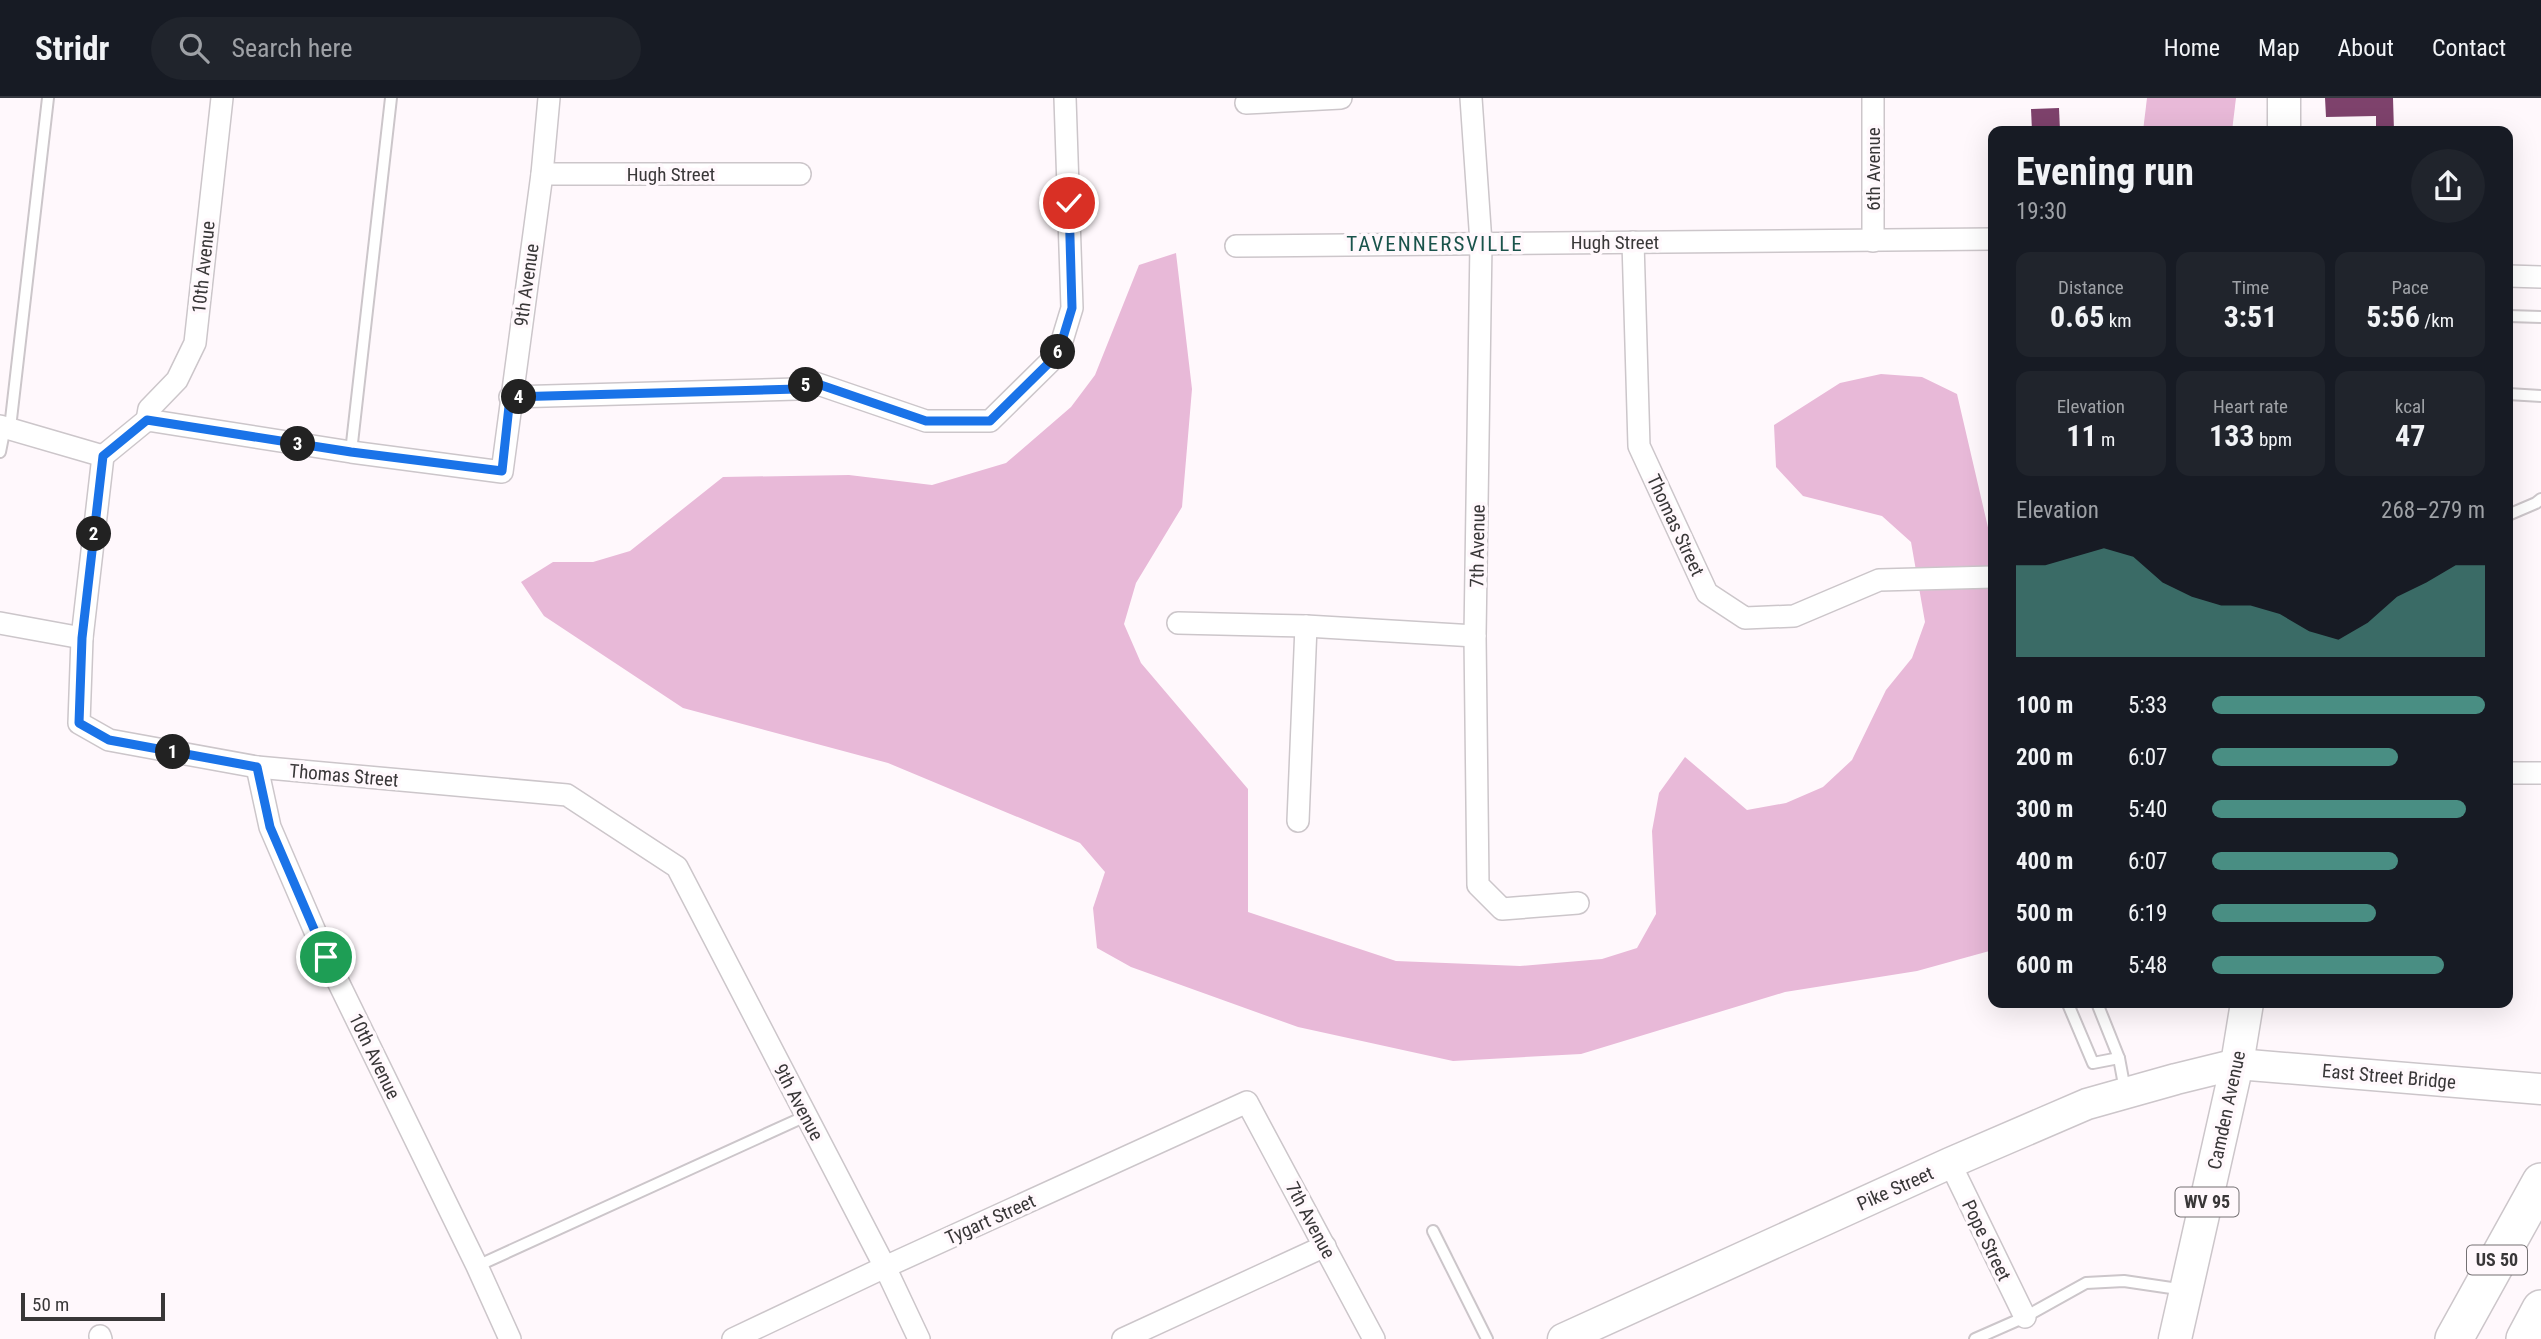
<!DOCTYPE html>
<html lang="en">
<head>
<meta charset="utf-8">
<style>
  :root { --surface:#171b24; --page:#20242c; --text:#f1f3f6; --muted:#9ea1a6; --line:#363941; --accent:#498e83 }
  body { margin:0; font-family:"Roboto Condensed",sans-serif; background:var(--page); color:var(--text); height:100vh; display:flex; flex-direction:column; font-size:26px; white-space:nowrap }
  * { box-sizing:border-box; margin:0 }
  p { font-size:23px; color:var(--muted) }
  .icon { flex:none; width:38px; height:38px; fill:none; stroke:currentColor; stroke-width:2; stroke-linecap:round; stroke-linejoin:round }
  .map { position:relative; flex:1; overflow:hidden }
  .drawer { position:absolute; left:1988px; top:28px; width:525px; height:882px; display:flex; flex-direction:column; background:var(--surface); border-radius:14px; box-shadow:0 7px 28px #0002 }
  .drawer>* { flex:none }
  .scale { position:absolute; left:21px; bottom:18px; width:144px; box-sizing:border-box; padding-left:7px; border:4px solid #393738; border-top:0; font-size:19px; line-height:24px; white-space:nowrap; color:#393738; -webkit-text-stroke:5px #fff8fc; paint-order:stroke }
  .pin { position:absolute; display:grid; place-items:center; width:60px; height:60px; color:#fff; margin:-30px; border:4px solid #fff; border-radius:50%; box-shadow:0 2px 7px #0007 }
  .km { position:absolute; width:35px; height:35px; margin:-18px; border-radius:50%; background:#222; color:#fff; font-size:19px; line-height:35px; text-align:center }
  .round { display:grid; place-items:center; flex:none; width:74px; height:74px; border-radius:37px; background:var(--page) }
  .headline { display:flex; align-items:center; justify-content:space-between; height:119px; padding:0 28px }
  h1 { font-size:38px; font-weight:700; line-height:52px }
  .figures { display:grid; grid-template-columns:repeat(3,1fr); gap:10px; height:119px; padding:7px 28px }
  .figures div { display:grid; align-content:center; border-radius:14px; background:var(--page); text-align:center }
  .figures b { font-size:30px; font-weight:700 }
  .figures small { font-size:19px; font-weight:400 }
  .figures p { font-size:19px }
  .chart { height:196px; padding:14px 28px }
  .chart p { display:flex; justify-content:space-between }
  .chart svg { width:100%; height:126px; margin-top:7px; fill:var(--accent); opacity:.7 }
  ul { padding:0 28px; list-style:none; font-size:23px }
  li { display:grid; grid-template-columns:112px 84px 1fr; align-items:center; height:52px }
  li i { height:18px; border-radius:9px; background:var(--accent) }
  header { display:flex; align-items:center; gap:42px; box-sizing:border-box; height:98px; padding:0 35px; background:var(--surface); border-bottom:2px solid var(--line) }
  header strong { font-size:33px }
  nav { display:flex; gap:38px; margin-inline-start:auto; font-size:24px }
  .search { width:490px; height:63px; background:var(--page); display:flex; align-items:center; gap:18px; box-sizing:border-box; padding:0 24px; border-radius:38px; color:var(--muted); font-size:26px }
  .map>svg:first-child { display:block }
  .green { fill:#e8b9d8 }
  .building { fill:#7e426c }
  .lines { fill:none; stroke-linecap:round; stroke-linejoin:round }
  .service-casing { stroke:#ccc6ca; stroke-width:14 }
  .minor-casing { stroke:#ccc6ca; stroke-width:24 }
  .secondary-casing { stroke:#ccc6ca; stroke-width:33 }
  .primary-casing { stroke:#ccc6ca; stroke-width:35 }
  .motorway-casing { stroke:#ccc6ca; stroke-width:40 }
  .service { stroke:#fff; stroke-width:10 }
  .minor { stroke:#fff; stroke-width:21 }
  .secondary { stroke:#fff; stroke-width:30 }
  .primary { stroke:#fff; stroke-width:32 }
  .motorway { stroke:#fff; stroke-width:37 }
  .route-casing { stroke:#fff; stroke-width:14 }
  .route { stroke:#1a73e8; stroke-width:9 }
  .labels { text-anchor:middle; stroke-width:7; stroke-linejoin:round; paint-order:stroke }
  .shield { fill:#fff8fc; stroke:#747173; stroke-width:2 }
  .shield-label { font-size:18px; font-weight:bold; fill:#393738 }
  .street-label { font-size:19px; fill:#393738; stroke:#fff8fc }
  .neighbourhood-label { font-size:21px; letter-spacing:2px; fill:#1a534b; stroke:#fff8fc }
</style>
</head>
<body>
<header>
<strong>Stridr</strong>
<div class="search"><svg class="icon" aria-label="search" viewBox="0 0 24 24"><circle cx="10" cy="10" r="6"/><path d="M15 15l6 6"/></svg>Search here</div>
<nav><a>Home</a><a>Map</a><a>About</a><a>Contact</a></nav>
</header>
<div class="map">
<svg width="2541" height="1241" viewBox="0 0 2541 1241">
  <rect width="100%" height="100%" fill="#fff8fc"/>
  <g class="green">
    <path d="M2147 0H2236L2232 33H2143Z"/>
    <path d="M1176 155 1192 291 1182 409 1136 485 1124 526 1141 565 1248 691V814L1396 863 1520 868 1602 861 1637 850 1656 816 1652 733 1659 695 1685 659 1747 712 1786 705 1823 689 1852 662 1886 592 1912 560 1925 524 1911 444 1882 418 1803 398 1776 369 1774 327 1840 285 1881 276 1922 279 1957 296 1993 451V852L1917 873 1785 894 1581 956 1453 963 1298 929 1131 869 1097 850 1093 810 1105 774 1080 745 888 665 683 610 544 518 521 484 553 464H593L630 453 723 379 849 377 932 387 1006 365 1071 309 1095 277 1139 167Z"/>
  </g>
  <g class="building">
    <path d="M2325 0H2393L2394 33H2376V18L2326 19Z"/>
    <path d="M2059 10 2060 33H2032L2031 11Z"/>
  </g>
  <g class="lines">
    <g class="service-casing">
      <g id="service">
        <path d="M2508 218 2541 219"/>
        <path d="M2508 296 2541 298"/>
        <path d="M10 330 48 0"/>
        <path d="M0 354 5 329"/>
        <path d="M351 354 391 0"/>
        <path d="M2508 417 2536 405 2541 401"/>
        <path d="M2070 905 2068 906 2093 965 2119 960"/>
        <path d="M2097 905 2119 960 2125 992"/>
        <path d="M1433 1133 1487 1241"/>
        <path d="M477 1168 806 1018"/>
        <path d="M1975 1241 2025 1219 2086 1185 2124 1183 2185 1192"/>
      </g>
    </g>
    <g class="minor-casing">
      <g id="minor">
        <path d="M1471 0 1481 145 1475 538 1478 787 1502 811 1578 805"/>
        <path d="M1873 0V143"/>
        <path d="M1246 5 1341 0"/>
        <path d="M542 76H800"/>
        <path d="M1633 144 1639 348 1707 495 1745 520 1794 518 1879 482 1993 479"/>
        <path d="M1236 148 1993 141"/>
        <path d="M2508 178 2541 179"/>
        <path d="M510 299 797 291 812 284 926 323H990L1058 256 1072 210 1065 0"/>
        <path d="M147 322 149 311 177 282 195 245 222 0"/>
        <path d="M0 328 103 358"/>
        <path d="M103 358 82 540 79 625 109 642 257 669 567 697 677 769 885 1169 919 1241"/>
        <path d="M103 358 147 322 351 354 502 374 542 76 549 0"/>
        <path d="M0 525 82 540"/>
        <path d="M1178 525 1306 528 1475 538"/>
        <path d="M257 669 270 729 326 859 477 1168 510 1241"/>
        <path d="M2508 675H2541"/>
        <path d="M1298 723 1306 528"/>
        <path d="M1950 1065 2025 1219"/>
        <path d="M100 1238 101 1241"/>
        <path d="M733 1241 885 1169 1247 1004 1374 1241"/>
        <path d="M1123 1241 1325 1148"/>
      </g>
    </g>
    <g class="secondary-casing">
      <path id="secondary" d="M1563 1241 1950 1065 2087 1006 2176 981 2237 966 2541 991"/>
    </g>
    <g class="primary-casing">
      <g id="primary">
        <path d="M2284 0V33"/>
        <path d="M2175 1241 2237 966 2247 905"/>
      </g>
    </g>
    <g class="motorway-casing">
      <g id="motorway">
        <path d="M2454 1241 2541 1084"/>
        <path d="M2525 1241 2541 1211"/>
      </g>
    </g>
    <use href="#service" class="service"/>
    <use href="#minor" class="minor"/>
    <use href="#secondary" class="secondary"/>
    <use href="#primary" class="primary"/>
    <use href="#motorway" class="motorway"/>
  </g>
  <g class="lines">
    <g class="route-casing">
      <path id="route" d="M326 859 270 729 257 669 109 642 79 625 82 540 103 358 147 322 351 354 502 373 510 299 797 291 812 284 926 323H990L1058 256 1072 210 1069 105"/>
    </g>
    <use href="#route" class="route"/>
  </g>
  <g class="labels">
    <g class="shield">
      <rect x="2175.5" y="1089.5" width="63" height="29" rx="5"/>
      <rect x="2467" y="1147.5" width="60" height="29" rx="5"/>
    </g>
    <g class="shield-label">
      <text x="2207" y="1110">WV 95</text>
      <text x="2497" y="1168">US 50</text>
    </g>
    <g class="street-label">
      <text transform="translate(1873 71) rotate(-90)" y="7">6th Avenue</text>
      <text x="671" y="83">Hugh Street</text>
      <text x="1615" y="151">Hugh Street</text>
      <text transform="translate(203 169) rotate(-84)" y="7">10th Avenue</text>
      <text transform="translate(526 187) rotate(-82)" y="7">9th Avenue</text>
      <text transform="translate(1676 427) rotate(65)" y="7">Thomas Street</text>
      <text transform="translate(1477 448) rotate(-89)" y="7">7th Avenue</text>
      <text transform="translate(344 677) rotate(5)" y="7">Thomas Street</text>
      <text transform="translate(375 958) rotate(64)" y="7">10th Avenue</text>
      <text transform="translate(2389 978) rotate(5)" y="7">East Street Bridge</text>
      <text transform="translate(799 1004) rotate(62)" y="7">9th Avenue</text>
      <text transform="translate(2226 1012) rotate(-78)" y="7">Camden Avenue</text>
      <text transform="translate(1895 1090) rotate(-24)" y="7">Pike Street</text>
      <text transform="translate(990 1121) rotate(-24)" y="7">Tygart Street</text>
      <text transform="translate(1311 1122) rotate(62)" y="7">7th Avenue</text>
      <text transform="translate(1987 1142) rotate(64)" y="7">Pope Street</text>
    </g>
    <g class="neighbourhood-label">
      <text x="1435" y="153">TAVENNERSVILLE</text>
    </g>
  </g>
</svg>
<div class="scale">50 m</div>
<div class="pin" style="left:326px;top:859px;background:#1e9e55"><svg class="icon" aria-label="arrive" viewBox="0 0 24 24"><path d="M6 21V4h12l-3 4 3 4H6"/></svg></div>
<div class="pin" style="left:1069px;top:105px;background:#d93025"><svg class="icon" aria-label="check" viewBox="0 0 24 24"><path d="M5 12l5 5 9-10"/></svg></div>
<b class="km" style="left:173px;top:654px">1</b>
<b class="km" style="left:94px;top:436px">2</b>
<b class="km" style="left:298px;top:346px">3</b>
<b class="km" style="left:519px;top:299px">4</b>
<b class="km" style="left:806px;top:287px">5</b>
<b class="km" style="left:1058px;top:254px">6</b>
<section class="drawer">
<div class="headline"><div><h1>Evening run</h1><p>19:30</p></div><a class="round"><svg class="icon" aria-label="share" viewBox="0 0 24 24"><path d="M12 15V3M7 8l5-5 5 5M5 13v7h14v-7"/></svg></a></div>
<div class="figures">
<div><p>Distance</p><b>0.65<small> km</small></b></div>
<div><p>Time</p><b>3:51</b></div>
<div><p>Pace</p><b>5:56<small> /km</small></b></div>
</div>
<div class="figures">
<div><p>Elevation</p><b>11<small> m</small></b></div>
<div><p>Heart rate</p><b>133<small> bpm</small></b></div>
<div><p>kcal</p><b>47</b></div>
</div>
<div class="chart"><p><span>Elevation</span>268–279 m</p>
<svg viewBox="0 0 160 44" preserveAspectRatio="none"><path d="M0 44V12L10 12L20 9L30 6L40 9L50 18L60 23L70 26L80 26L90 29L100 35L110 38L120 32L130 23L140 18L150 12L160 12V44z"/></svg>
</div>
<ul>
<li><b>100 m</b>5:33<i style="width:100%"></i></li>
<li><b>200 m</b>6:07<i style="width:68%"></i></li>
<li><b>300 m</b>5:40<i style="width:93%"></i></li>
<li><b>400 m</b>6:07<i style="width:68%"></i></li>
<li><b>500 m</b>6:19<i style="width:60%"></i></li>
<li><b>600 m</b>5:48<i style="width:85%"></i></li>
</ul>
</section>
</div>
</body>
</html>
